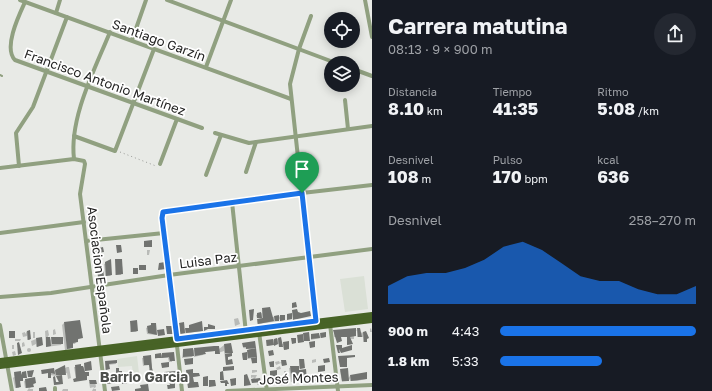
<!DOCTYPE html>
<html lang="es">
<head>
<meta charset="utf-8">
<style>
  :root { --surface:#171b24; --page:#242831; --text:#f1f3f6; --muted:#9ea1a6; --accent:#1a73e8 }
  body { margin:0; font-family:"Golos Text",sans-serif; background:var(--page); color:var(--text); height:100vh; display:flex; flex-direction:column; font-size:15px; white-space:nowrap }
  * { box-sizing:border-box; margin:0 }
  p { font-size:13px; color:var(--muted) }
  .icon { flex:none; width:22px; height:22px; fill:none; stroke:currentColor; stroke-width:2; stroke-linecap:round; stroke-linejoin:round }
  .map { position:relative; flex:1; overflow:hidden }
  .sheet { display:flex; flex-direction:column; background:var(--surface); width:340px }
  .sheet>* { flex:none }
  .tools { position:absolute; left:324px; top:12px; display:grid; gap:8px }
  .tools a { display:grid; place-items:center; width:36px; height:36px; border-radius:50%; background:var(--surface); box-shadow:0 2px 10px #0003; font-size:20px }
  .pin { position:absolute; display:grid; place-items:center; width:34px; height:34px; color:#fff; margin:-41px -17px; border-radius:50% 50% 50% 0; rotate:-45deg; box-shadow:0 0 4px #0007 }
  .pin .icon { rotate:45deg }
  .round { display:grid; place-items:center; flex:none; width:42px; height:42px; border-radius:21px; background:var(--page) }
  .headline { display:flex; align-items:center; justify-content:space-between; height:68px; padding:0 16px }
  h1 { font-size:22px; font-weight:700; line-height:30px }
  .metrics { display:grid; grid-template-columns:repeat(3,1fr); gap:6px; height:68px; padding:4px 16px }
  .metrics div { display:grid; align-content:center }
  .metrics b { font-size:17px; font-weight:700 }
  .metrics small { font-size:11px; font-weight:400 }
  .metrics p { font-size:11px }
  .chart { height:112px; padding:8px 16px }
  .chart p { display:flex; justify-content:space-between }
  .chart svg { width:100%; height:72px; margin-top:4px; fill:var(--accent); opacity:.7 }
  ul { padding:0 16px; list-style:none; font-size:13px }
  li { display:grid; grid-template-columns:64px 48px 1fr; align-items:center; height:30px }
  li i { height:10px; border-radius:5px; background:var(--accent) }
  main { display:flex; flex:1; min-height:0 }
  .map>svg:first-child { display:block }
  .built { fill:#dae0d6 }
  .shadow { fill:#0003 }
  .building { fill:#717370 }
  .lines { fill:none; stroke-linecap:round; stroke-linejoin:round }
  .path { stroke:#999a97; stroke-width:1; stroke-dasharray:1 3; stroke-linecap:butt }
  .service { stroke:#90a080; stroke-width:2 }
  .minor { stroke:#90a080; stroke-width:4 }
  .primary { stroke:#476326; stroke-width:6 }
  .route-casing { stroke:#fff; stroke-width:8 }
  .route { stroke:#1a73e8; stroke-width:5 }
  .labels { text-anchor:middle; stroke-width:3.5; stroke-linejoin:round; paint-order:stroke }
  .street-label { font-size:13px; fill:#242423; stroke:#fff }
  .neighbourhood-label { font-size:14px; font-weight:bold; fill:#4d4f4c; stroke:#fff }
</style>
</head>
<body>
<main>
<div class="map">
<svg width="372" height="391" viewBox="0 0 372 391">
  <rect width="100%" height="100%" fill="#e8eae6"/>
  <g class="built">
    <path d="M364 276 368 309 345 312 340 279Z"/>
    <path d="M137 356 139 373 133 374 132 366 118 367 117 359Z"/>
  </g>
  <g class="shadow">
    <path d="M147 250H150L149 255H147Z"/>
    <rect x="115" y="260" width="6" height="15"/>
    <path d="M106 263 111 275 110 276H105L104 264Z"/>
    <path d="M262 309 268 318 278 316V318L280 316 284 320 280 321V319L278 321 257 324V321L260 318H257L256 315 262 313Z"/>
    <path d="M238 318 240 324 235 326 234 319Z"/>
    <path d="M131 322 137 331 136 332H130Z"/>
    <path d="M64 323 81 338 77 340 75 344H72L70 349 65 350 62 325Z"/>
    <path d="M155 324 156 335 147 334 146 328Z"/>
    <path d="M179 324 184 329H189V325L202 331 180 334Z"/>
    <path d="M371 328 372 332H370V329Z"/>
    <path d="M55 329 56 334 53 335V330Z"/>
    <path d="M358 329 359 333 365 332 367 339 365 342H363V337H357V330L354 333V339H350L351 344 347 345V337H334V330L355 331Z"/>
    <path d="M48 330 49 335 47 338 49 341 52 338 62 343 61 345 46 347 45 331Z"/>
    <path d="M27 331 30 339V340H27V336L23 337 22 333 25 332V334Z"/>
    <rect x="33" y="332" width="2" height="6"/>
    <path d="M321 334 325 337 311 340V335L319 336Z"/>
    <path d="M281 338V345L284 343 287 350H284L283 345 279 347V344L266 346V341Z"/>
    <path d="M21 339 20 341H15V339Z"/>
    <path d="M36 339 42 345 36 347V344L32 346 31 341Z"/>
    <path d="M24 342 25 346 22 347V343Z"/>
    <path d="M243 344 255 347 252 350 256 356 253 359 256 363 252 364 253 358 243 360 242 354 246 353 249 349 243 348Z"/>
    <rect x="12" y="345" width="2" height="4"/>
    <path d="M224 345H230L231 356 227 357V361L231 364 226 365 224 351 215 354V351L204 352 203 355 194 357V354L192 357 182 358 183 350 219 349Z"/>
    <circle cx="29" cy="350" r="2"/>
    <path d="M15 351 16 355 13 356 12 352Z"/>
    <path d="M173 353 172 362H169L168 358H161V357L155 359V355L160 354V356L162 354Z"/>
    <path d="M150 356 154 380 151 381 149 370 151 368 149 365 143 366 142 358Z"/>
    <path d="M316 359V362L312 363V360Z"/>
    <path d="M299 360 304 368 297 369 306 379 308 377 315 381H308V378L305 381 291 382 289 368 299 367Z"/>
    <path d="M116 361V364L108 365V369L105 370V362Z"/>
    <path d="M279 361 280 363 282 361 286 365 282 366 281 363 276 365 275 362Z"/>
    <path d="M84 363 91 370 80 372 86 379 73 382 76 379 74 367H84Z"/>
    <path d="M280 366 281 369 277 370 276 368Z"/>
    <path d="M67 367H69L71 378 68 379 67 373 61 375V384L54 385V383H59L56 376 50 375 48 377V373L41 374 42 371H59Z"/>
    <path d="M252 370H257V372L252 373Z"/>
    <path d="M340 370 348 378 350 376 366 379 357 381H350V379L348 381 342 382Z"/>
    <path d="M186 371 199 376 192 377 193 383 197 387 188 388Z"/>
    <rect x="284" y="371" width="2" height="4"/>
    <path d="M175 372 174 387 167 389 168 386H170V381H168L167 376 164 377V374Z"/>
    <path d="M14 373 18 376 25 378H22L20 382 19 388H15L13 378 16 375 14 376Z"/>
    <path d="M251 375H257L255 379 260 382 257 384 261 385H257L258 382 252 383 251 380 254 377 251 378Z"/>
    <path d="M320 376 322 379 324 376 330 381 324 382V379L321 380Z"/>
    <path d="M284 377H287V380L284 382Z"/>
    <path d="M34 378 35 383 29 389H33V391H27L29 388H25L24 381Z"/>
    <path d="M281 380 280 384H276V381Z"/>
    <path d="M95 381 96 387 93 389H96V391H92L94 387 90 388 89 382Z"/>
    <path d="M68 389V391H62L63 389Z"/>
  </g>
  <g class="building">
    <path d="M152 240V247H144V241Z"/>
    <path d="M116 245H121L122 252 117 253Z"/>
    <path d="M103 247 104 252 95 253V249Z"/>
    <path d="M111 259 112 275 106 276 105 262Z"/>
    <path d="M115 259H122L123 274 116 275Z"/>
    <path d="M165 262 166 269 158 270 159 263Z"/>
    <rect x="139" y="265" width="7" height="5"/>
    <rect x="133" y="268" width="5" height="6"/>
    <path d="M97 269H103L104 276 98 277Z"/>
    <path d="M296 302 297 307 292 308V303Z"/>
    <path d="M270 307 274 321 269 322 268 318 269 322 258 324 257 319 263 318 262 308Z"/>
    <path d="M254 309 253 320 250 321 249 310Z"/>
    <path d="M297 309 298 312 301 313 310 311 311 316 293 320 292 310Z"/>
    <path d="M261 312 262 318H257V313Z"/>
    <path d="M292 313V319L287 320V314Z"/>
    <path d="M279 315V321H275L274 316Z"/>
    <path d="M280 315H285V320L280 321Z"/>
    <path d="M80 320 83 338 78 339V342L73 343V348L67 349 64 322Z"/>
    <path d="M137 320 138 331 131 332 130 321Z"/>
    <path d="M202 321 203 331 186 333 185 328H189V325Z"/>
    <path d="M184 322 185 333 180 334 179 323Z"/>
    <path d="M151 323H156L157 335 148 333 147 326 151 325Z"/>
    <path d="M208 324 215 326V329H208L204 331V327H208Z"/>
    <path d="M166 326H172L173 334H167Z"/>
    <path d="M356 328V336L350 337 353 344 347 345V337H341L342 341 337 343 333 330Z"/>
    <path d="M357 328H360L362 337H358Z"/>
    <path d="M164 329 165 335 158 336 157 330Z"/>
    <path d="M30 330 31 339 28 340 27 331Z"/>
    <rect x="9" y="331" width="6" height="7"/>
    <path d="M366 331 369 338 367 339V342H364L363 332Z"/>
    <path d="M309 332 310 341H304L303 333Z"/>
    <path d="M326 332V337L321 338 320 333Z"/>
    <path d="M319 333 320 338 311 339V334Z"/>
    <path d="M303 334 304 342 298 343 297 335Z"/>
    <path d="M42 337 43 345 37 347 36 338Z"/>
    <path d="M46 337H50L51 346 46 347Z"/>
    <path d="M51 337H63V344H52Z"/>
    <path d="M281 337 283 347H279L278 338Z"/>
    <path d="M277 338 278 344 274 346V339Z"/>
    <path d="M291 338H296V343L292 344Z"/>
    <path d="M273 339 274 345 267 346 266 340Z"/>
    <path d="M255 341 256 348 246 349V347H243L242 343Z"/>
    <path d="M289 341V349L284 350 283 342Z"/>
    <path d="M315 341V347L310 348 309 342Z"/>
    <path d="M19 342 22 353 18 355 17 343Z"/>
    <path d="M231 343 233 353H225L224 344Z"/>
    <path d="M336 345H342V348L352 345V350L341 353 339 349 340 353H338Z"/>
    <path d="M214 346H219L220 354H215V351L205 352 206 354 195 356 194 348Z"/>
    <path d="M193 348 194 356 183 357V349Z"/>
    <path d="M256 348 257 357 248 358 247 350Z"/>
    <path d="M273 350 274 355 269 356 268 351Z"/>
    <path d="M174 352 175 361H170L169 357 162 358V353Z"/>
    <path d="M247 352V360H243L242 353Z"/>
    <path d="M161 353 162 358H155V354Z"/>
    <path d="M232 353V356L228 357V360L232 359 233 364 226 365 225 354Z"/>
    <path d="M151 355 152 368 155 380 151 381 149 365H144L143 356Z"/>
    <path d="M355 355V357L347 358V367H340L338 356Z"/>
    <path d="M257 357V363H252L251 358Z"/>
    <path d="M193 358V364L185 365 184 359Z"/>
    <path d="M329 358 330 362 324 363 323 359Z"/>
    <path d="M299 359H304L305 368 300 369Z"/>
    <path d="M117 360V363L109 364 110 369 106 370 105 361Z"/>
    <path d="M281 360H286L287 365 282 366Z"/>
    <path d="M91 361 92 370 85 371 84 363Z"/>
    <path d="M274 361V367H270L269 362Z"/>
    <path d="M169 362V367L162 368 161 363Z"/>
    <path d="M81 364V366H83L85 372H89V376H87V380L74 382 73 379 76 378 75 365Z"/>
    <path d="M65 365 66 375H56L55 370Z"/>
    <path d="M325 365V371L318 372V366Z"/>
    <path d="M234 366V370L223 371V367Z"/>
    <path d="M290 366H299V370L306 369 307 380 292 382Z"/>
    <path d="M54 368 55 374 51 373V378H48V373L42 374 41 370Z"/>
    <path d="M116 368H119V371H122V374L116 375Z"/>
    <path d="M348 368 349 381H342L340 369Z"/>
    <path d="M193 369V373H199L200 376 193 377 194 382H198L199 387 188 388 186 370Z"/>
    <path d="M34 370 32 377H28L27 371Z"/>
    <path d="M277 370V376L270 377V371Z"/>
    <path d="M21 371V375L22 372 26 371 27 378H23V381H20L21 387 16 388 14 372Z"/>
    <path d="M176 371V375L164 376V372Z"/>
    <path d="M223 371 224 380H220V372Z"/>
    <path d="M367 372V379L351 381 350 375Z"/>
    <path d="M247 374 251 385 244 386V375Z"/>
    <path d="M62 375 63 384 54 385 53 377 55 376 56 382H59L56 376Z"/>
    <path d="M121 375H126L127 384H122Z"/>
    <path d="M324 375H331V381L324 382Z"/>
    <path d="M116 376 117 383 107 384V377Z"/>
    <path d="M175 376V388L168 389 167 385H170L168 377Z"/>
    <path d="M208 376V386H203V377Z"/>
    <rect x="308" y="376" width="10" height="5"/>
    <path d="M35 377 36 383 33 384 34 387 26 388 25 379Z"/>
    <path d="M236 378V385L231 386 230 379Z"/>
    <path d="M260 378 261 382 252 383 251 379Z"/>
    <path d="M89 380H96L97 384H90Z"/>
    <path d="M209 380H215L216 386 209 387Z"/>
    <path d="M227 380 229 384H227V386H225V383H221L220 381Z"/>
    <path d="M148 384 149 391H135V389L141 388 140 385Z"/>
    <path d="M119 386 120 390 112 391 111 387Z"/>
    <path d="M46 387 47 391H39V388Z"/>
  </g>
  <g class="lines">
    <path class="path" d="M120 152 156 166"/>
    <path class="service" d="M0 75 2 76"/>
    <g class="minor">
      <path d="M20 0 291 99"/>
      <path d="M167 0 336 63"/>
      <path d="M365 0 372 37"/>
      <path d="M25 2C19 15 3 48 15 60L202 128"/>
      <path d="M56 13 60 0"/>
      <path d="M311 16 299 49 290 84 316 323"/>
      <path d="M132 40 146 0"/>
      <path d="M206 67 231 0"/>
      <path d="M353 69 372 76"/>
      <path d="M345 100 348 129"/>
      <path d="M215 133 249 143 372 126"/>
      <path d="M74 136 115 151 154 49"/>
      <path d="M74 159C69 118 95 69 110 32"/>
      <path d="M160 164 177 119"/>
      <path d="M19 166 16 133 33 107 67 17"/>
      <path d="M0 168 74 159 84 161 85 164 80 194 105 391"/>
      <path d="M246 172 256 142"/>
      <path d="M206 175 221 135"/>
      <path d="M232 202 246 333"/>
      <path d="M0 233 84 222"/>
      <path d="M86 241 164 233"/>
      <path d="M0 297 51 293 169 275 372 249"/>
      <path d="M330 324 338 391"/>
      <path d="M0 325 12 391"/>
      <path d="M259 332 267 391"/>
      <path d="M55 388V391"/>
      <path d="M182 391 163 218V213L302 193 372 185"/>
      <path d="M227 391 372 385"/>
    </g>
    <g class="primary">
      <path d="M0 361 372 315"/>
      <path d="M0 366 372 320"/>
    </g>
  </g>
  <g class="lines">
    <g class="route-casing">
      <path id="route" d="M302 193 316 321 177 339 162 218 163 212Z"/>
    </g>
    <use href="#route" class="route"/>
  </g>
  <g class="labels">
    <g class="street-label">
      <text transform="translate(159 40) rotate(20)" y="5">Santiago Garzín</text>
      <text transform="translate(105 82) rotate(20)" y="5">Francisco Antonio Martínez</text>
      <text transform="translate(208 260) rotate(-7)" y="5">Luisa Paz</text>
      <text transform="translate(100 270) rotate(83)" y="5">Asociacion Española</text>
      <text transform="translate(299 378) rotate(-2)" y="5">José Montes</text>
    </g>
    <g class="neighbourhood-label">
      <text x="144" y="382">Barrio Garcia</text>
    </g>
  </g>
</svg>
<div class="tools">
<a><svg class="icon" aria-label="locate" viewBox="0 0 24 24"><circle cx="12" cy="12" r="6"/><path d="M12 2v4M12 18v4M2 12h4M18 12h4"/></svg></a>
<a><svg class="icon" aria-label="layers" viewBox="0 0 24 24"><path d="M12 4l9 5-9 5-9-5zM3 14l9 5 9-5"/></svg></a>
</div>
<div class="pin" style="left:302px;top:193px;background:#1e9e55"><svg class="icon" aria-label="arrive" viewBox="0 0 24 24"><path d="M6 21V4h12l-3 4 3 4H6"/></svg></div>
</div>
<section class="sheet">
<div class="headline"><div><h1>Carrera matutina</h1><p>08:13 · 9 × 900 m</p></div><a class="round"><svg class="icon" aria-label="share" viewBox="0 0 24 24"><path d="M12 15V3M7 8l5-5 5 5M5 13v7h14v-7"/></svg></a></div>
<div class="metrics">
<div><p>Distancia</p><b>8.10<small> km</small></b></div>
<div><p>Tiempo</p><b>41:35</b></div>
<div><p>Ritmo</p><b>5:08<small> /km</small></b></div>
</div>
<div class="metrics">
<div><p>Desnivel</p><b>108<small> m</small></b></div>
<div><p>Pulso</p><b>170<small> bpm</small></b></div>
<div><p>kcal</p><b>636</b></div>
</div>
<div class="chart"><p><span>Desnivel</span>258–270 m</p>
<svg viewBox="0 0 160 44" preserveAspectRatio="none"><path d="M0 44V33L10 27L20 25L30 25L40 22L50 17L60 9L70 6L80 11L90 19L100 27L110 30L120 30L130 35L140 38L150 38L160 33V44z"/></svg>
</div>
<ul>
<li><b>900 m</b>4:43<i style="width:100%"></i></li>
<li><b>1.8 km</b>5:33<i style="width:52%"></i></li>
</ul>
</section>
</main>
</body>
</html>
